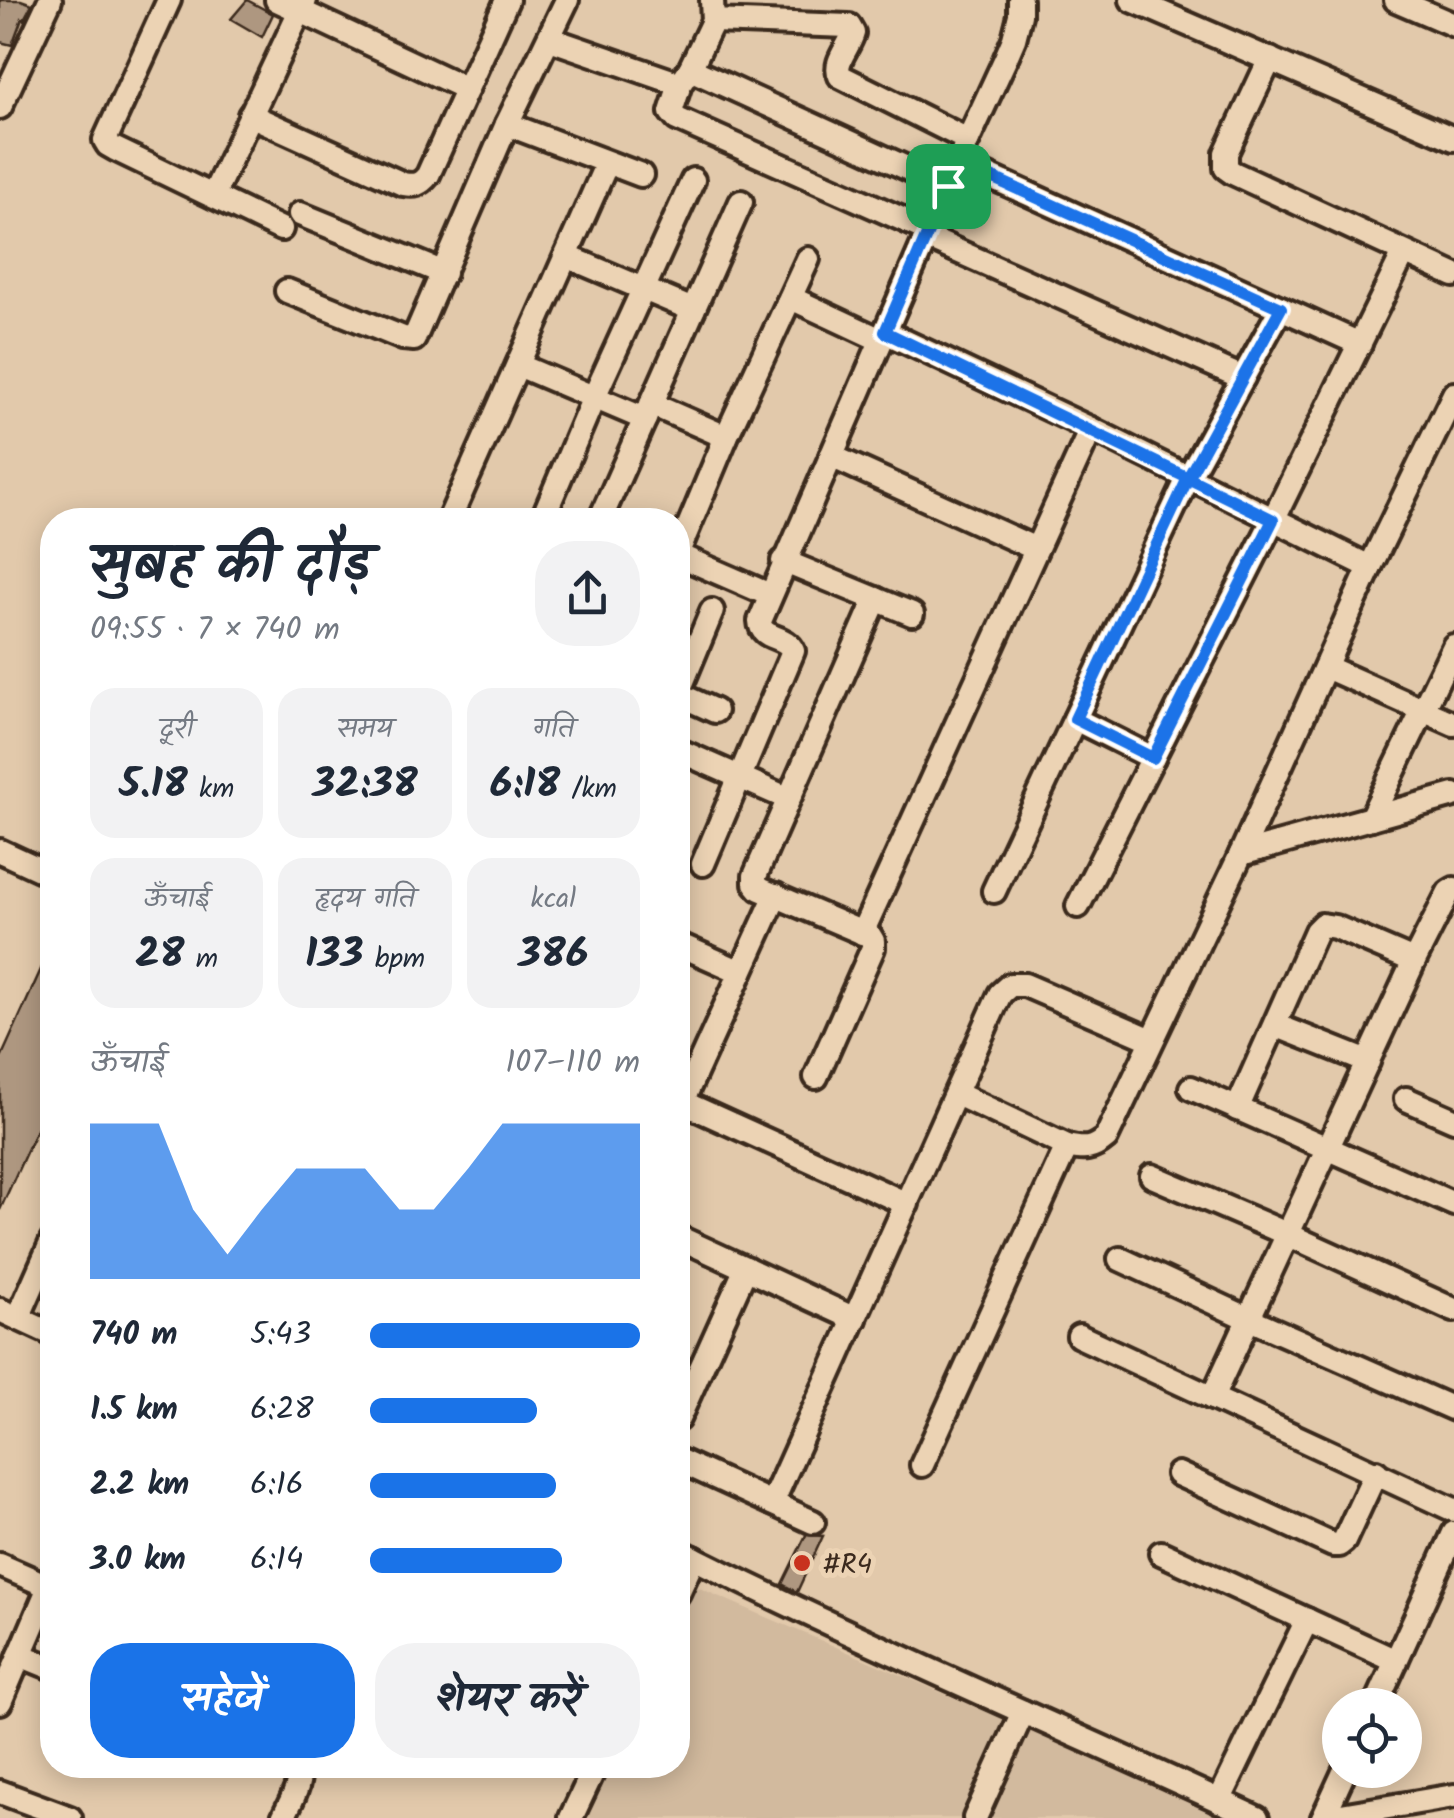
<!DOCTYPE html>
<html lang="hi">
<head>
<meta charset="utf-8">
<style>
  :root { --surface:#fff; --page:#f2f2f3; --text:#1f2937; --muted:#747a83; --accent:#1a73e8 }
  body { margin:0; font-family:Kalam,"Playpen Sans Deva",sans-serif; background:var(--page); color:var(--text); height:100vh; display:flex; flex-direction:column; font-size:38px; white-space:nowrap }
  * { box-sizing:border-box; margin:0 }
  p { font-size:32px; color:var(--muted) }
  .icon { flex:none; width:55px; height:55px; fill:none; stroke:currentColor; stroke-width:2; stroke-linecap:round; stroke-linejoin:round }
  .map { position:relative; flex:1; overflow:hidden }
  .details { position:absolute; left:40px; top:508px; width:650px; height:1270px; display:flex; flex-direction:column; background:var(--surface); border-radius:40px; box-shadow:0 5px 25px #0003 }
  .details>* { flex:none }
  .controls { position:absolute; left:1322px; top:1688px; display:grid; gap:20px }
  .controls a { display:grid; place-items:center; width:100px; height:100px; border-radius:50%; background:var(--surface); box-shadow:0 5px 25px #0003; font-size:50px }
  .pin { position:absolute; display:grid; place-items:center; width:85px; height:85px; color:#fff; margin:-42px; border-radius:20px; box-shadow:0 5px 15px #0006 }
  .round { display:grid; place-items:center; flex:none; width:105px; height:105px; border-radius:40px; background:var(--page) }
  .headline { display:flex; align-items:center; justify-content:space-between; height:170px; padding:0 50px }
  h1 { font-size:55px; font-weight:600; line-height:75px }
  .metrics { display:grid; grid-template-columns:repeat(3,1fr); gap:15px; height:170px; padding:10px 50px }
  .metrics div { display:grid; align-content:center; border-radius:25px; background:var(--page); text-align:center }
  .metrics b { font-size:42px; font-weight:600 }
  .metrics small { font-size:28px; font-weight:400 }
  .metrics p { font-size:28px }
  .chart { height:280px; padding:20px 50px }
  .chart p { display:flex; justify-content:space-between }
  .chart svg { width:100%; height:180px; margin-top:10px; fill:var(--accent); opacity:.7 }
  .cta { display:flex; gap:20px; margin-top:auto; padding:20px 50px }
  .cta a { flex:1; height:115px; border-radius:40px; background:var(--accent); color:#fff; font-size:40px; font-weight:600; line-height:115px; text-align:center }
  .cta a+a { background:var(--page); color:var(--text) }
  ul { padding:0 50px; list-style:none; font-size:32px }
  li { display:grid; grid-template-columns:160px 120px 1fr; align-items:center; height:75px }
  li i { height:25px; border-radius:12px; background:var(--accent) }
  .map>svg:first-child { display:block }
  .built { fill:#d2ba9e }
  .building { fill:#ae9780; stroke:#3b2a1e; stroke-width:2.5 }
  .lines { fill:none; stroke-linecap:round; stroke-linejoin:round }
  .minor-casing { stroke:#3b2a1e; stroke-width:30 }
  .minor { stroke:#ecd3b4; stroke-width:22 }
  .route-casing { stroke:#fff; stroke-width:20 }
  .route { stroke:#1a73e8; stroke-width:12 }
  .poi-dot { fill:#c8321e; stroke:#ecd3b4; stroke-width:4 }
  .labels { text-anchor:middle; stroke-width:10; stroke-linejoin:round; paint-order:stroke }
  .poi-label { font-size:28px; fill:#3b2a1e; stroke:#ecd3b4; text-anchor:start }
</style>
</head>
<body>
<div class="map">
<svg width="1454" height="1818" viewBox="0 0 1454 1818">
  <rect width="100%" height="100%" fill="#e2c9ab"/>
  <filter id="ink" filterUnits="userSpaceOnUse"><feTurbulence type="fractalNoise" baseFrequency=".01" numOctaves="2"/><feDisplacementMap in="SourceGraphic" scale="20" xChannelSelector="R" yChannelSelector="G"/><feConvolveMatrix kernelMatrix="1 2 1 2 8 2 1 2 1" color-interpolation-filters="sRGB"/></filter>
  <g filter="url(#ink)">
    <path class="built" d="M697 1587 1232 1818H579L606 1765H678V1626Z"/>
    <g class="building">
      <path d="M0 0H21L32 4 24 19 22 18 12 45 0 42Z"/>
      <path d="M247 0 273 14 262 37 231 19Z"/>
      <path d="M52 945V1095L0 1210V1060Z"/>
      <path d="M806 1535 823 1536 797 1592 782 1584Z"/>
    </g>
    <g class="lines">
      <g class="minor-casing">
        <g id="minor">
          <path d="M169 0 105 140 108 145 115 149 281 229"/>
          <path d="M277 0 467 89"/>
          <path d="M567 0 507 124 641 175"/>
          <path d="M712 0 713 21 849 26 853 33C849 48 833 62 840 76L968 140"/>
          <path d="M1132 0 1454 139"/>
          <path d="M1396 0 1454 25"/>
          <path d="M713 21 690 69 948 187"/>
          <path d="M550 39 680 84"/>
          <path d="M1270 59 1226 153V168L1233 173 1454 275"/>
          <path d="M690 69 680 84 671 112 677 119 929 231"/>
          <path d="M0 107 50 0"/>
          <path d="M250 115 403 184C415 186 420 185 428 175L507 0"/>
          <path d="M958 162 1360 344"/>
          <path d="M213 196 305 0"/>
          <path d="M300 214 444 273"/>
          <path d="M926 237 1243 378"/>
          <path d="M566 256 693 310"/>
          <path d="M287 291 403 338 414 339 507 124"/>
          <path d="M791 298 881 340"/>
          <path d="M885 332 1091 429 1370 567"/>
          <path d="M518 365 645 419"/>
          <path d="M651 404 726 437"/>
          <path d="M831 456 1036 549"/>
          <path d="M449 520 607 163"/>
          <path d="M542 520 594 397 693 180"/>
          <path d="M600 520 741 202"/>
          <path d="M678 552 726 437 808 259"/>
          <path d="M678 555 770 595"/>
          <path d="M783 561 912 614"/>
          <path d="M1326 667 1454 724"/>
          <path d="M678 693 712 611"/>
          <path d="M678 694 715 711"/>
          <path d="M1075 719 1153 758"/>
          <path d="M678 750 787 798"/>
          <path d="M1371 818 1454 646"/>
          <path d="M0 851 52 875"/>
          <path d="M1241 854 1454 795"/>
          <path d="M703 864 793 651C786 634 761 641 760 621L968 140 1005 60 1014 39 1020 15V0"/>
          <path d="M994 891 1188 478 1281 308"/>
          <path d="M1078 906 1273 520 1404 253"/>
          <path d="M862 933 1091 429"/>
          <path d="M678 944 741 972"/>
          <path d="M1275 1025 1368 1062"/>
          <path d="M816 1077 873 948V941L870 936 760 889 755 883V876L876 599"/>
          <path d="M1191 1088 1454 1204"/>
          <path d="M957 1094 1067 1146C1084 1150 1092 1150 1106 1138L1241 854 1370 567 1454 394"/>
          <path d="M1406 1099 1454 1120"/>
          <path d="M682 1102 907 1204"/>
          <path d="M1237 1109 1316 931 1322 925 1335 927 1414 961"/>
          <path d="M678 1111 776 895"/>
          <path d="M1152 1176 1287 1234 1454 1310"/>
          <path d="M678 1237 855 1319"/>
          <path d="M1120 1259 1247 1318 1454 1409"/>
          <path d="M0 1310 52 1334"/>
          <path d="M18 1318 52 1241"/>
          <path d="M1079 1336 1454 1510"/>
          <path d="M1212 1398 1414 961 1449 892 1454 889"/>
          <path d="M678 1419 746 1268"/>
          <path d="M678 1460 813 1522"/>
          <path d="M922 1465 1067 1146"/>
          <path d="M1178 1474 1333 1545H1339L1344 1541 1376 1472"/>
          <path d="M772 1503 1000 994 1010 985H1025L1152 1040"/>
          <path d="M678 1550C867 1646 1064 1728 1257 1818"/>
          <path d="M1161 1553 1396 1661"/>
          <path d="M0 1565 50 1587"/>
          <path d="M678 1593 694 1558"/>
          <path d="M20 1655 52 1668"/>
          <path d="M0 1702 52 1580"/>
          <path d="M1376 1705 1454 1533"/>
          <path d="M0 1792 70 1818"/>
          <path d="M1219 1801 1307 1620"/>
          <path d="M283 1818C290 1802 304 1782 297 1765"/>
          <path d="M571 1818 596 1765"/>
          <path d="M975 1818 1023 1712"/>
          <path d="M1323 1818 1454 1796"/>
          <path d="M1323 1818 1345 1770"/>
        </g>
      </g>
      <use href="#minor" class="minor"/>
    </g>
  </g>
  <g class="lines" filter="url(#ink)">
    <g class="route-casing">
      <path id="route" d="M948 186 885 332 1188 478 1075 719 1153 758 1273 520 1188 478 1281 308 958 162 948 186"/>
    </g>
    <use href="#route" class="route"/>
  </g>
  <circle class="poi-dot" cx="802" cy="1563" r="10"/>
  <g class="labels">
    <g class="poi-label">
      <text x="822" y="1573">#R4</text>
    </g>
  </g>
</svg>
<div class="controls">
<a><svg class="icon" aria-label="locate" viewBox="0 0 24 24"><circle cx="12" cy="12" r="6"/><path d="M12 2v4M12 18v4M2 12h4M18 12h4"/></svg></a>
</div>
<div class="pin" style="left:948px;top:186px;background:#1e9e55"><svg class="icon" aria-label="arrive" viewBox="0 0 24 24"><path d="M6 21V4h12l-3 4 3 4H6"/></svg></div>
<section class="details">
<div class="headline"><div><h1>सुबह की दौड़</h1><p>09:55 · 7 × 740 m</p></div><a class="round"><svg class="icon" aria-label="share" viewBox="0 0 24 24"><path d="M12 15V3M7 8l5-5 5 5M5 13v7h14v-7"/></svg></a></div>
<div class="metrics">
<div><p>दूरी</p><b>5.18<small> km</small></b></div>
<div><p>समय</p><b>32:38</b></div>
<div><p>गति</p><b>6:18<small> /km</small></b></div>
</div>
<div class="metrics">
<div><p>ऊँचाई</p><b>28<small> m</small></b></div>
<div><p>हृदय गति</p><b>133<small> bpm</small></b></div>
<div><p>kcal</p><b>386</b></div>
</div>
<div class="chart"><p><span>ऊँचाई</span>107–110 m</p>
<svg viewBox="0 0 160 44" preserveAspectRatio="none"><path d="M0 44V6L10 6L20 6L30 27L40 38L50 27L60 17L70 17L80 17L90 27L100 27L110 17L120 6L130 6L140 6L150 6L160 6V44z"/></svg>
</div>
<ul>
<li><b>740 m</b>5:43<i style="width:100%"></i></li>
<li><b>1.5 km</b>6:28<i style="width:62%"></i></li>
<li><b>2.2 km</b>6:16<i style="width:69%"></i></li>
<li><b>3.0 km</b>6:14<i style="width:71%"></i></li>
</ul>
<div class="cta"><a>सहेजें</a><a>शेयर करें</a></div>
</section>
</div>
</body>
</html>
